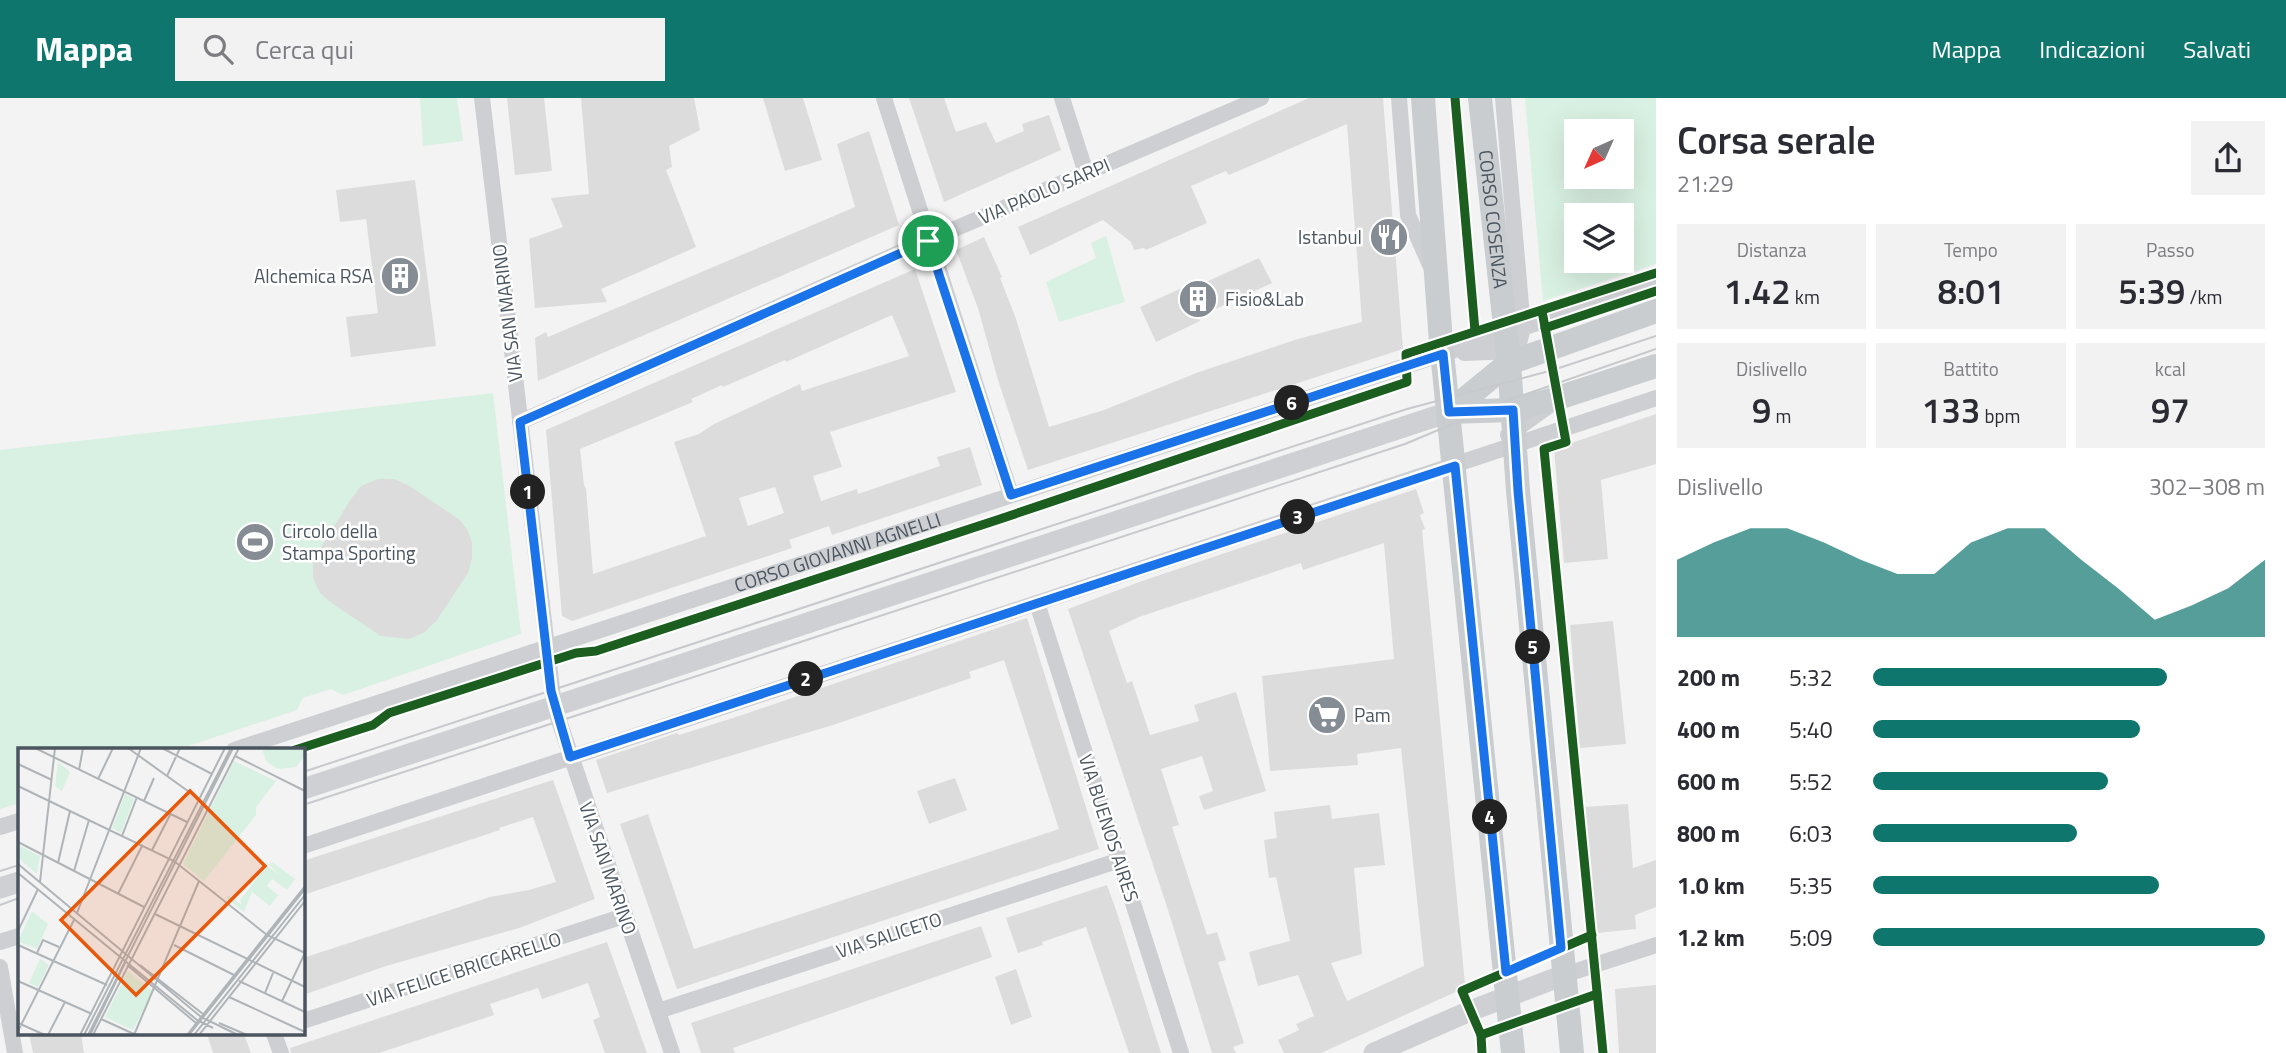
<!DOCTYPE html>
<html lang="it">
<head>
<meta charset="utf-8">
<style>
  :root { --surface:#fff; --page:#f2f2f3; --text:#2b2b33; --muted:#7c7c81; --accent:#0f766e }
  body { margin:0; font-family:"Titillium Web",sans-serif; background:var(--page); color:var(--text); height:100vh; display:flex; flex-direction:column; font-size:26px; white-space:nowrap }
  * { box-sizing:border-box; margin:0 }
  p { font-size:23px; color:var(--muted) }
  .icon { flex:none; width:38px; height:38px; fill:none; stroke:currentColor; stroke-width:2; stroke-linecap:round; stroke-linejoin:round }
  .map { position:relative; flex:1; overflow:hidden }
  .details { display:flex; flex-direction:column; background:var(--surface); width:630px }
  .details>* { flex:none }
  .needle { width:46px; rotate:225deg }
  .controls { position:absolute; left:1564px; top:21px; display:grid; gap:14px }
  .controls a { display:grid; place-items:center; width:70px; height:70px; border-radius:0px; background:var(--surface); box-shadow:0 7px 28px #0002; font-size:35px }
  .pin { position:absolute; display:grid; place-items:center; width:60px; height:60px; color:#fff; margin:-30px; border:4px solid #fff; border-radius:50%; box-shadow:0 2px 7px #0007 }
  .km { position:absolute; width:35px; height:35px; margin:-18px; border-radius:50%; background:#222; color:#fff; font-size:19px; line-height:35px; text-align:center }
  .round { display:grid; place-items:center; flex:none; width:74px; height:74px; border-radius:0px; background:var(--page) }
  .headline { display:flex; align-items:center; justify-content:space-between; height:119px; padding:0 21px }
  h1 { font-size:38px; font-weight:600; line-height:52px }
  .figures { display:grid; grid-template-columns:repeat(3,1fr); gap:10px; height:119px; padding:7px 21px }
  .figures div { display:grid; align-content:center; border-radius:0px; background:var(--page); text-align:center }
  .figures b { font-size:35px; font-weight:600 }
  .figures small { font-size:19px; font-weight:400 }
  .figures p { font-size:19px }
  .chart { height:196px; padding:14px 21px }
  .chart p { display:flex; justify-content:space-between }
  .chart svg { width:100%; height:126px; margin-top:7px; fill:var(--accent); opacity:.7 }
  ul { padding:0 21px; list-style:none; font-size:23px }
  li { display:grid; grid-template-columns:112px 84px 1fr; align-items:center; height:52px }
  li i { height:18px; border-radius:9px; background:var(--accent) }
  header { display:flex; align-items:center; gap:42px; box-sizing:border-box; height:98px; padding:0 35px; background:var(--accent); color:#fff }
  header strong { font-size:33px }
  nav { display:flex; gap:38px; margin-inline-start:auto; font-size:24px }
  .search { width:490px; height:63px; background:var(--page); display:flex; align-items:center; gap:18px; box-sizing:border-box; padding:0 24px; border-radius:0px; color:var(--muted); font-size:26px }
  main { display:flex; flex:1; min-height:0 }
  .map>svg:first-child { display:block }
  .green { fill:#d9f1e2; fill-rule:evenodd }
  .building { fill:#dcdcdd; fill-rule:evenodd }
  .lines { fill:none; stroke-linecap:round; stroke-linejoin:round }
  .street { stroke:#cdcfd2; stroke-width:16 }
  .secondary { stroke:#ced0d3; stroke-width:21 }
  .primary { stroke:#c9cdd0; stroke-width:24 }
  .tram { stroke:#c8c9cc; stroke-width:2 }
  .cycleway-casing { stroke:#fff; stroke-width:13 }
  .cycleway { stroke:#1b5e20; stroke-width:9 }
  .route-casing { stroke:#fff; stroke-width:14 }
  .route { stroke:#1a73e8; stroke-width:9 }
  .labels { text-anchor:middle; stroke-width:5; stroke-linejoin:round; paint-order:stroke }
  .street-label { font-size:19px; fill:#4a5560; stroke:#fff }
  .poi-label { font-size:19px; fill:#4a5560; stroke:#fff; text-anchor:start }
  .inset-road { fill:none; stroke:#afb4b8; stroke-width:2 }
  .view { fill:#e8590c; fill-opacity:0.15; stroke:#e8590c; stroke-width:3.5 }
  .inset-edge { fill:none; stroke:#4a5560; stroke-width:3.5 }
</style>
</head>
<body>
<header>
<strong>Mappa</strong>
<div class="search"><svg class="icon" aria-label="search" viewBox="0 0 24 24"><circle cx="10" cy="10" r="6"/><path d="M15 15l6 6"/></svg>Cerca qui</div>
<nav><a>Mappa</a><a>Indicazioni</a><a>Salvati</a></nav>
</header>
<main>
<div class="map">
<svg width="1656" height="955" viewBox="0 0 1656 955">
  <rect width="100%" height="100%" fill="#f3f3f3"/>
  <g class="green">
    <path d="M420 0H457L463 43 423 48Z"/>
    <path d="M1525 0H1656V166L1543 203ZM1577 33H1622V79H1577ZM1577 117H1622V163H1577Z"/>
    <path d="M1106 138 1125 204 1059 224 1046 184 1096 160 1091 145Z"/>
    <path d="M493 295 521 536 343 597 331 591 303 600 297 612 176 652H19V705L0 711V352Z"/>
  </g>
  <g class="building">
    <path d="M507 0H544L552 73 515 77Z"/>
    <path d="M581 0H694L700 32 669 48 672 69 666 72 696 149 601 191 607 204 535 210 529 141 563 129 551 100 589 96Z"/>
    <path d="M763 0H803L822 62 785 73Z"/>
    <path d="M909 0H944L956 34 986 24 996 45 1024 33 1022 26 1049 17 1061 52 944 104Z"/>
    <path d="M1309 0H1383L1403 251 1028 372 998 282 978 210 956 152 984 139 1002 179 1000 180 1015 218 1049 329 1104 312 1199 274 1298 241 1362 224 1347 26 1229 77 1226 73 1191 88 1207 125 1146 152 1144 150 1134 152 1131 144 1103 122 1030 157 1018 129Z"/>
    <path d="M869 33 899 127 538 283 535 240 546 234 548 239 855 109 837 46Z"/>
    <path d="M415 82 436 248 351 259 346 219 378 215 366 121 340 124 336 92Z"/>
    <path d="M1259 160 1272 185 1198 219 1200 223 1156 244 1140 209 1184 189 1186 193Z"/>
    <path d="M915 171 956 294 830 334 842 369 813 378 821 403 857 391 858 396 940 368 937 359 970 349 982 387 832 437 829 428 789 442 792 450 572 523 562 518 546 332ZM892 217 909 258 802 293 800 286 714 326 699 336 674 344 706 438 593 476 586 391 584 387 580 351 693 304 691 301 722 287 723 289 785 262 786 264ZM775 389 784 415 748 428 739 400Z"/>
    <path d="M1656 316V366L1601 382 1608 461 1564 465 1554 351Z"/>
    <path d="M378 381H394L408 387 460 422 468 433 472 445V460L468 475 437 522 425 534 409 541 381 538 333 506 320 495 313 480V462L351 401 361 388Z"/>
    <path d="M1416 391 1424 415 1420 417 1425 431 1422 432 1465 886 1460 892 1321 955H1284L1278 942 1299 932 1296 926 1314 918 1298 877 1258 888 1249 854 1290 843 1276 779 1269 780 1264 742 1277 740 1274 714 1330 707 1332 721 1379 715 1385 767 1354 770 1362 856 1331 865 1347 903 1424 868 1401 650 1357 656 1358 667 1270 673 1262 578 1394 561 1384 445 1303 472 1301 465 1139 519 1109 533 1127 585 1132 583 1150 637 1199 623 1194 607 1236 594 1266 693 1204 712 1199 698 1213 693 1202 658 1161 671 1179 727 1172 729 1207 837 1217 834 1226 862 1218 864 1244 945 1233 949 1236 955H1212L1168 812 1068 511 1142 483Z"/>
    <path d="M1027 520 1099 751 677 891 620 726 648 716 694 851 1059 731 1004 562 969 574 971 580 833 627 607 695 596 662 677 635 679 637 736 619Z"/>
    <path d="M1613 523 1626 646 1580 650 1570 527Z"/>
    <path d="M955 680 967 712 929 726 917 693Z"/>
    <path d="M553 682 595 801 519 830 386 868 303 897V860L490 799 529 792 556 784 533 719 499 730 500 732 303 797V763Z"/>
    <path d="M1628 706 1633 770 1656 762V809L1635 817 1636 831 1597 835 1584 709Z"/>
    <path d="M1107 787 1116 812 1161 955H1129L1086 829 1042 844 1043 847 1018 855 1006 820Z"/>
    <path d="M981 828 992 859 733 950 735 955H701L691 925Z"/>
    <path d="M607 844 647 955H605L593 922 600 919 588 885 542 901 538 890 490 906 494 917 379 955H291L290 950Z"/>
    <path d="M1016 871 1032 919 1011 927 995 879Z"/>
    <path d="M1656 887V955H1619L1615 891Z"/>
    <path d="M29 936H81L84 955H33Z"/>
    <path d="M207 936H244L251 955H213Z"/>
  </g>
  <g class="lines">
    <g class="street">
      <path d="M482 0 554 608 672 955"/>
      <path d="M884 0 1011 397"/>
      <path d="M1062 0 1086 75"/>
      <path d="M1399 0 1408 117 1430 167"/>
      <path d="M1503 0 1523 230 1517 253 1511 263"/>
      <path d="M1464 255 1515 253"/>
      <path d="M520 324 910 150 1261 0"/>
      <path d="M1508 337 1550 307"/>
      <path d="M1037 505 1181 955"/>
      <path id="s1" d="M234 652 1656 186"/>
      <path d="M0 729 19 723"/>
      <path d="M303 748 1656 300"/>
      <path d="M0 844 19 838"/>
      <path d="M0 869 15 955"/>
      <path d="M1564 877 1656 847"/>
      <path d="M658 913 1120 762"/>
      <path d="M303 923 624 818"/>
      <path d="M274 936 281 955"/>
    </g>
    <g class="secondary">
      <path d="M303 691 1449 314"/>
      <path d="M0 790 19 784"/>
      <path d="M1374 955 1470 913 1564 877"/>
    </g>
    <g class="primary">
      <path d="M1423 0 1441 244 1513 955"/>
      <path id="s2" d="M1480 0 1509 265 1518 393 1572 955"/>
      <path d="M1449 314 1509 265 1656 213"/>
      <path d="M1449 314 1513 312 1558 300 1656 268"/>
    </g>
    <g class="tram">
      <path d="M303 674 1407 311 1553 272 1656 238"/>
      <path d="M303 707 1405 346 1512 301 1656 251"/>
      <path d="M0 773 19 767"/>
      <path d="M0 807 19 800"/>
    </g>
    <g class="cycleway-casing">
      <g id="cycleway">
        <path d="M1455 0 1475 233"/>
        <path d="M1542 213 1566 344 1544 351 1603 955"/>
        <path d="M1545 230 1656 193"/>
        <path d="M295 652 373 627 389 615 576 555 596 553 997 422 1407 284 1406 256 1656 175"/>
        <path d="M1481 937 1597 896"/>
        <path d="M1482 955 1481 937 1462 893 1592 837"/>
      </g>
    </g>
    <use href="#cycleway" class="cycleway"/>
  </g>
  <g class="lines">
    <g class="route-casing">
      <path id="route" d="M928 143 1011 397 1443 256 1449 314 1513 312 1518 393 1561 850 1506 874 1455 368 570 659 551 593 520 324Z"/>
    </g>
    <use href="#route" class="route"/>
  </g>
  <defs>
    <g id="restaurant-disc" transform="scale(2.0125)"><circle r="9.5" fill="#858c93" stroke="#fff"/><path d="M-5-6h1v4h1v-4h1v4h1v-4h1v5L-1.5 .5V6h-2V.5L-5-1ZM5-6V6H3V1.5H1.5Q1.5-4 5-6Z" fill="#fff"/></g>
    <g id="building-disc" transform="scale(2.0125)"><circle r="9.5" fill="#858c93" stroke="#fff"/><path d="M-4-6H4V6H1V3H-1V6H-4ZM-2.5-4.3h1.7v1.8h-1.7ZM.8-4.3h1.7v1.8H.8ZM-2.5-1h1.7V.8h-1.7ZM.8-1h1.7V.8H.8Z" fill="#fff"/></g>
    <g id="stadium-disc" transform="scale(2.0125)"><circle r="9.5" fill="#858c93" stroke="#fff"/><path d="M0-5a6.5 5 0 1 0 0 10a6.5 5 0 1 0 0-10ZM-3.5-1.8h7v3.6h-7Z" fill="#fff"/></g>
    <g id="supermarket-disc" transform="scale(2.0125)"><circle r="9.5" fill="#858c93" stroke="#fff"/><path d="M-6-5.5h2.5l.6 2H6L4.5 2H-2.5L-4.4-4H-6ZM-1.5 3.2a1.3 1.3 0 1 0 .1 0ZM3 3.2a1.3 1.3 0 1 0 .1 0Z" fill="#fff"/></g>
  </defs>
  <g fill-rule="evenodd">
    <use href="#restaurant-disc" x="1389" y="139"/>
    <use href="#building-disc" x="400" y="178"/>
    <use href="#building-disc" x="1198" y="201"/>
    <use href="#stadium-disc" x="255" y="444"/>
    <use href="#supermarket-disc" x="1327" y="617"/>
  </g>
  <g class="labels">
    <g class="street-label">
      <text transform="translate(1044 93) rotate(-23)" y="7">VIA PAOLO SARPI</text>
      <text dy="7" stroke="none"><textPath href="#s2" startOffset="122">CORSO COSENZA</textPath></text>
      <text transform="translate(507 215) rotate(-97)" y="7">VIA SAN MARINO</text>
      <text dy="7" stroke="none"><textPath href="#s1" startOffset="635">CORSO GIOVANNI AGNELLI</textPath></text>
      <text transform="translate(1109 730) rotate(72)" y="7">VIA BUENOS AIRES</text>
      <text transform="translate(608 770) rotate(71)" y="7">VIA SAN MARINO</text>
      <text transform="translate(889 837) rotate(-18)" y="7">VIA SALICETO</text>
      <text transform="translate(464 871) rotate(-18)" y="7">VIA FELICE BRICCARELLO</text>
    </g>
    <g class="poi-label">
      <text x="1362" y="146" text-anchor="end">Istanbul</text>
      <text x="373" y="185" text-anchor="end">Alchemica RSA</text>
      <text x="1225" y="208">Fisio&amp;Lab</text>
      <text x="282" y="440">Circolo della<tspan x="282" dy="22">Stampa Sporting</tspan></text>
      <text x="1354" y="624">Pam</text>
    </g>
  </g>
  <g transform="translate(18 650)">
    <rect width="287" height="287" fill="#f3f3f3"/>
    <path d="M244 0H287V8L278 19 260 21 248 13ZM216 13 258 33 238 59V67L186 133 165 116ZM40 14 52 24 44 43 37 38ZM107 46 116 51 103 85 94 80ZM0 97 22 108 19 126 0 110ZM254 114 277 131 269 142 254 131 249 138 260 147 252 158 234 144 226 164 208 150 210 147 224 157 222 152 249 118 261 126 251 117ZM14 163 30 176 19 201 0 193ZM22 211 31 217 20 239 11 235ZM110 223 135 243 115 282 87 269Z" fill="#d9f1e2"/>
    <path class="inset-road" d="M17 0 169 74M110 0 181 51M144 0 194 26M217 8 287 43M0 16 34 32M61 22 65 0M149 28 162 0M80 31 95 0M0 38 156 113 249 187 287 205M126 53 136 30M104 88 119 49M0 94 126 159M134 102 152 67M40 115 52 63M0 116 183 269 220 287M56 123 71 72M0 125 179 272 195 280M22 134 37 0M100 146 124 98M59 165 123 0M137 166 287 239M0 183 20 141M0 197 89 237M156 197 216 227M19 205 25 192 41 199M109 217 178 275M122 217 185 266M0 233 74 266M221 233 287 264M247 245 255 225M211 249 287 284M264 253 287 205M83 271 116 286M0 275 27 287M201 275 229 287M0 283 56 172M30 287 47 254M62 287 207 0M66 287 213 0M70 287 215 0M72 287 108 213M75 287 221 0M116 287 181 133M169 287 287 138M171 287 287 141M176 287 287 147M181 287 287 153"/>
    <path class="view" d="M172 43 247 118 118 247 43 172Z"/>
    <rect width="287" height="287" class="inset-edge"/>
  </g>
</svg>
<div class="controls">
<a><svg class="needle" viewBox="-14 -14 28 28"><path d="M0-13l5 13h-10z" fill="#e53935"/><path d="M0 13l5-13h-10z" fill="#7c7c81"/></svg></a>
<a><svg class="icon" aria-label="layers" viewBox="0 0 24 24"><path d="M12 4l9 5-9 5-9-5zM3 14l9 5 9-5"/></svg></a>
</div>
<div class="pin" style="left:928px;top:143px;background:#1e9e55"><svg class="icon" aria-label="arrive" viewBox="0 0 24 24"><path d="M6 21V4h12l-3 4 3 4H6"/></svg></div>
<b class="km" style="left:528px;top:394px">1</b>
<b class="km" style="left:806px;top:581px">2</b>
<b class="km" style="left:1298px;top:419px">3</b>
<b class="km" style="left:1490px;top:719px">4</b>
<b class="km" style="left:1533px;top:549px">5</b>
<b class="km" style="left:1292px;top:305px">6</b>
</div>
<section class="details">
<div class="headline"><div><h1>Corsa serale</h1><p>21:29</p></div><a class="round"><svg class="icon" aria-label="share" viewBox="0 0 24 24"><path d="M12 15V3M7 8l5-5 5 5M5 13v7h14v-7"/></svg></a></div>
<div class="figures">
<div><p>Distanza</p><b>1.42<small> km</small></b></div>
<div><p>Tempo</p><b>8:01</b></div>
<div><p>Passo</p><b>5:39<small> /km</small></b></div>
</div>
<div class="figures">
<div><p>Dislivello</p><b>9<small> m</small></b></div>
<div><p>Battito</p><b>133<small> bpm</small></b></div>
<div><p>kcal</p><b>97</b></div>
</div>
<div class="chart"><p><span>Dislivello</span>302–308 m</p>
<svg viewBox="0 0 160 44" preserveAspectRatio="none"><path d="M0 44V17L10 11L20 6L30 6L40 11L50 17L60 22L70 22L80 11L90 6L100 6L110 17L120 27L130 38L140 33L150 27L160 17V44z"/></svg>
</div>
<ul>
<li><b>200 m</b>5:32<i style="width:75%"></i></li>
<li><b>400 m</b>5:40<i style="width:68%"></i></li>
<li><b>600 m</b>5:52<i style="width:60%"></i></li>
<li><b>800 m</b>6:03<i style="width:52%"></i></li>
<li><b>1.0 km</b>5:35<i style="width:73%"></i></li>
<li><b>1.2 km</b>5:09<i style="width:100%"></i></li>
</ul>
</section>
</main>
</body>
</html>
